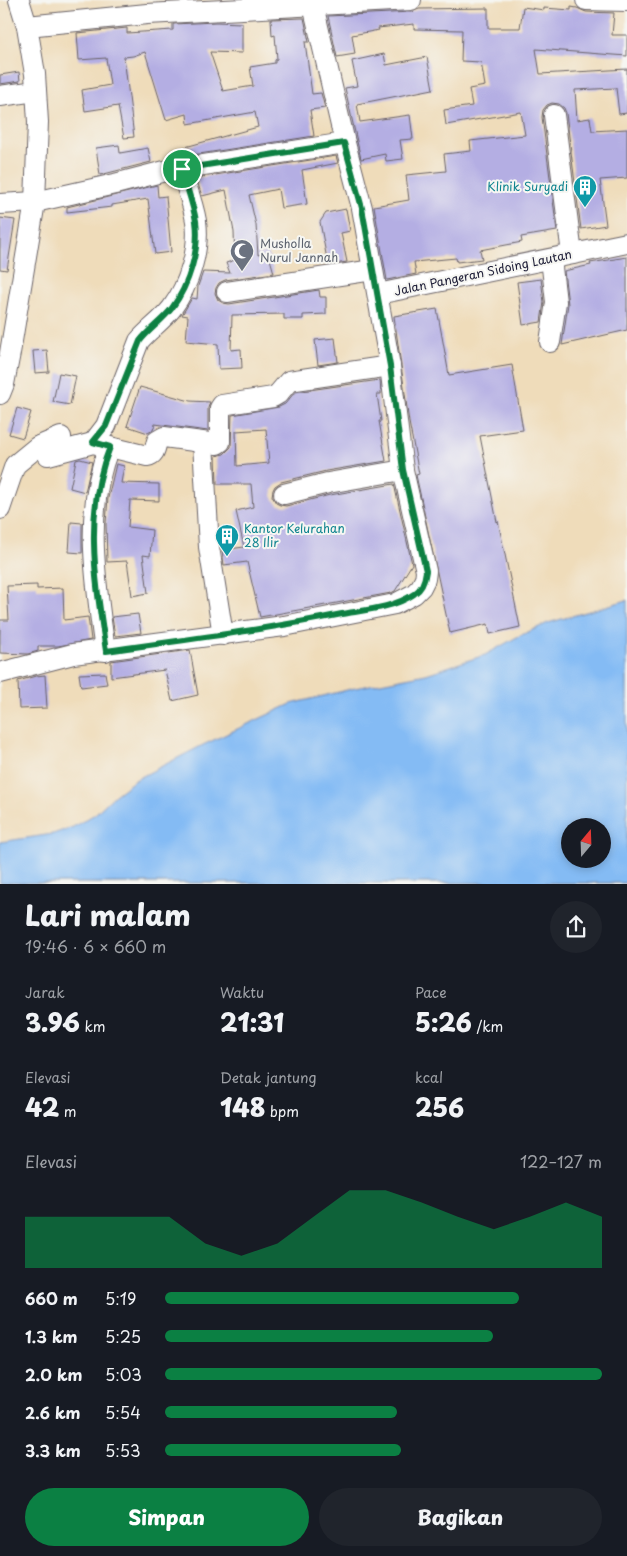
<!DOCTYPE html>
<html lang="id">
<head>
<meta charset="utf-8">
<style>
  :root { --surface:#171b24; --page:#20242c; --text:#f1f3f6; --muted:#9ea1a6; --accent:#0b8043 }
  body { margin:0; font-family:"Playpen Sans",sans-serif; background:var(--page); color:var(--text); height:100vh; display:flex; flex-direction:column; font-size:19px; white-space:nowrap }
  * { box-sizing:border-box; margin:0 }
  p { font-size:16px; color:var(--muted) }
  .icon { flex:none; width:28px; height:28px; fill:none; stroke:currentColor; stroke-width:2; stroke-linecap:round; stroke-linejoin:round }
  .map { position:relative; height:884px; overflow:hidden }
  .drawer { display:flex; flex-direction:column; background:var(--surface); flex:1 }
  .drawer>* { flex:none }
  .needle { width:32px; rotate:19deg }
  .tools { position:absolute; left:561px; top:818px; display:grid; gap:10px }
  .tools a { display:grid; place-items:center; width:50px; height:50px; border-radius:50%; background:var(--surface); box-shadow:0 2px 8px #0003; font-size:25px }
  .pin { position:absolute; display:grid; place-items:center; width:42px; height:42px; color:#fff; margin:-21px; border:2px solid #fff; border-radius:50%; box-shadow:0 1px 5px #0007 }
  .round { display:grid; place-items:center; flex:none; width:52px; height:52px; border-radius:26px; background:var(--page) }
  .head { display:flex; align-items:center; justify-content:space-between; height:85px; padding:0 25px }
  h1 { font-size:28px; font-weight:800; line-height:38px }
  .stats { display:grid; grid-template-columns:repeat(3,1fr); gap:8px; height:85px; padding:5px 25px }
  .stats div { display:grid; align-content:center }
  .stats b { font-size:25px; font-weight:800 }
  .stats small { font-size:14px; font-weight:400 }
  .stats p { font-size:14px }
  .chart { height:140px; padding:10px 25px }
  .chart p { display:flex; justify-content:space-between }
  .chart svg { width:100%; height:90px; margin-top:5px; fill:var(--accent); opacity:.7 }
  .primary-button { display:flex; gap:10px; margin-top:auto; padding:10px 25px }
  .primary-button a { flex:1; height:58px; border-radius:30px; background:var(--accent); color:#fff; font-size:20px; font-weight:800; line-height:58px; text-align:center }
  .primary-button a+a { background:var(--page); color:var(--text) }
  ul { padding:0 25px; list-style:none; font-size:16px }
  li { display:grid; grid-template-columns:80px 60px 1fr; align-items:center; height:38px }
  li i { height:12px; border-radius:6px; background:var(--accent) }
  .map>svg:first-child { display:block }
  .water { fill:#84bbf4; stroke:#536e98; fill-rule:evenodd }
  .building { fill:#b4aee3; fill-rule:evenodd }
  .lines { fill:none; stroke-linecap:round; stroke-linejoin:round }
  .minor-casing { stroke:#6a6367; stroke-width:22 }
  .minor { stroke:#fff; stroke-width:20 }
  .route-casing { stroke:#fff; stroke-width:10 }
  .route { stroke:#0b8043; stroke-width:6 }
  .labels { text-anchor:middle; stroke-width:4; stroke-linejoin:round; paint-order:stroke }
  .culture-label { font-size:12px; fill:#0d838f; stroke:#f6f6f2; text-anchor:end }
  .worship-label { font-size:12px; fill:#5b616d; stroke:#f6f6f2; text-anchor:start }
  .street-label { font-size:12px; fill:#22223b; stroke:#f6f6f2 }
</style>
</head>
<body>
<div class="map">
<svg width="627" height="884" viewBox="0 0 627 884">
  <rect width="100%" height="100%" fill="#f6f6f2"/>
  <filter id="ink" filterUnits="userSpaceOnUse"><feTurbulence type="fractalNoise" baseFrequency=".02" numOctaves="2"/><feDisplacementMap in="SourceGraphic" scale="10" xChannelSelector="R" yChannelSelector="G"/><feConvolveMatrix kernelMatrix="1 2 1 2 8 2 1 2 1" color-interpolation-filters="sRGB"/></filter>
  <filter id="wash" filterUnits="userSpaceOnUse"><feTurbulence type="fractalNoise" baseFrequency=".0096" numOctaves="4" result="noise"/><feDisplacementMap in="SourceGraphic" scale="20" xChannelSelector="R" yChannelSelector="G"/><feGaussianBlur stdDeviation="1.12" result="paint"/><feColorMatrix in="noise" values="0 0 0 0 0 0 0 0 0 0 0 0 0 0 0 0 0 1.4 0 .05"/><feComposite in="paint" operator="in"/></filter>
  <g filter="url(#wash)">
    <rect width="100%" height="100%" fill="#efdcba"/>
    <path class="water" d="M627 600V883H0V842L53 834 73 827 95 814 115 795 135 780 203 745 291 704 355 688 426 674 485 655 517 637 548 623ZM570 826H602V859H570Z"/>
    <g id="blocks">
      <g class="building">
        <path d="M523 7 544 10V8L571 10V7L577 8 586 12 614 13 612 35H627V56L536 49 540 74 627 69V113L619 114 616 88 575 90 577 120 590 118 592 131 627 129V178L600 180 606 225 581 229 566 113 564 108 559 104 552 103 547 105 543 110 542 117 557 231 521 237 522 242 480 250 482 259 457 262 456 258 414 262 416 274 387 280 374 206 409 200 406 175 446 171 444 154 471 151 470 141 525 135 521 112 446 125 444 110 472 106 469 89 485 86 481 62 461 61 462 30 414 29V24L378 28 379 30 352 35 355 54 337 57 328 16 412 12 419 9 488 8V28H520Z"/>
        <path d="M304 18 309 42H305L312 94 321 93 325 108 310 110 314 136 180 157 178 149 258 127 255 112 188 124 187 114 166 120 145 52 133 56 124 57 134 137 124 138 118 106 85 111 82 90 110 85 106 58 79 60 77 33 127 28V33L173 30V24L216 22 242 23V53L210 52 223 91 253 86 250 67 275 63V60L277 59 275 35 272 36 271 19Z"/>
        <path d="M384 54 386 65 427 57 433 89 357 104 360 122 410 115 413 139 400 140 403 159 386 161 385 154 361 159 345 88 357 86 352 61Z"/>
        <path d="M19 72 20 81 0 84V75Z"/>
        <path d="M119 145 120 153 148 148 151 162 100 175 96 148Z"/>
        <path d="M336 156 338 163 302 170 307 204 281 208 278 189 249 195 256 225 258 255 268 252 274 273 225 280 219 283 216 288 215 293 218 300 223 303 229 304 319 290 320 297H326V314L303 315V319H284V314L232 315 231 350 241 349 242 368 219 369 218 344 186 341 188 316 182 315 192 298 197 299 198 286 203 272 230 273 226 263 235 260 234 232 226 190 202 196 196 178Z"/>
        <path d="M157 185 158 197 166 196 171 252 155 254 148 199 112 205V207L67 212V207Z"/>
        <path d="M346 209 350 231 341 233 347 262 328 265 320 222 326 213Z"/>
        <path d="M0 218 15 220 7 270 0 269Z"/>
        <path d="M627 257V330L562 345 568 304 564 271 591 265 590 263Z"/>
        <path d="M541 279 544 302 541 322 523 325 517 282Z"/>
        <path d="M437 309 449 375 512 365 523 430 480 436 497 522 498 521 520 627 490 634 488 624 450 633 416 475 419 474 409 422 394 316Z"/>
        <path d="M335 338 338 362 318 365 315 340Z"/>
        <path d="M47 350 49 372 35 373 33 351Z"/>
        <path d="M59 373 76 376 70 405 53 402Z"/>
        <path d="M380 380 381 394H377L381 421H379L386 461 326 471 281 482 275 486 273 490 272 496 276 503 280 505 286 506 330 495 394 484 412 564 395 591 391 593 260 617 247 562 224 565 222 550 244 547 236 511 253 507 251 484H217L216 456 224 454 231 447 232 415 279 407 285 404 295 392ZM266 429 269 463 237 466 236 431Z"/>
        <path d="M140 387 190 401 210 402 208 408V431L155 424 153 430 148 433 127 426Z"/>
        <path d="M17 408 31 412 23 438 9 434Z"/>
        <path d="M80 459 92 462 85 492 70 488 76 460Z"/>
        <path d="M116 464 124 466 121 483 159 484V501L130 500 128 527 152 530 150 556 143 555 148 593 132 596 127 561 107 562 106 523 108 498Z"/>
        <path d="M71 522 82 523V553L69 552Z"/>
        <path d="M37 585V589L63 588 64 620 88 617 91 640 58 646H38V651L28 654 0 653V620H9L7 586Z"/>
        <path d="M138 614 141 633 115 636 112 617Z"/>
        <path d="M190 650 198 695 172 701 165 670 111 677V661Z"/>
        <path d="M105 673 107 684 81 687 79 674Z"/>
        <path d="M45 675 47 708 19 709 18 681 36 676Z"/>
      </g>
    </g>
  </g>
  <g filter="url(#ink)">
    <use href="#blocks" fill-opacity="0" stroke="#6a6367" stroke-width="1"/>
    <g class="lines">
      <g class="minor-casing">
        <g id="minor">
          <path d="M586 0 627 1"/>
          <path d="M27 26 147 14 411 0"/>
          <path d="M0 96 36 91"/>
          <path d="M554 115 572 254"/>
          <path d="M0 204 35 202 115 184 165 171 345 143"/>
          <path d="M227 292 373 270"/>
          <path d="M378 294 627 243"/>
          <path d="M550 342 556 302 551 259"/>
          <path d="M0 394 4 384 10 353 35 202 38 122 35 74 27 26 19 0"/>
          <path d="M93 443 106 426 139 341C149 329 162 321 172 308 189 285 200 250 196 221 193 203 186 186 181 169"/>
          <path d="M203 443 209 547 223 635"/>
          <path d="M41 445 48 455 93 443 147 456C155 455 155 448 157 441L164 437 217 444 220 442V408L222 405 273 397 278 394 289 381 390 366"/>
          <path d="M284 494 328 483 403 470"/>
          <path d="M0 509 15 465 37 447 61 437"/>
          <path d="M105 651C96 583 83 512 109 447"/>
          <path d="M0 673 73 654 284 626 395 604 414 594 421 587 425 579 426 571 403 470 390 366 362 208 345 143 313 5"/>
        </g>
      </g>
      <use href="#minor" class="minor"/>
    </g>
  </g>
  <g class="lines" filter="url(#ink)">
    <g class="route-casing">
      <path id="route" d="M344 143 362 208 390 366 403 470 426 571C425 580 422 589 414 594 394 608 365 610 342 614 263 630 185 640 106 651 96 583 83 512 110 447L93 442 106 426 140 341C149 329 162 321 172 308 189 285 200 250 196 221 193 203 186 186 182 169Z"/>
    </g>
    <use href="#route" class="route"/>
  </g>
  <defs>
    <g id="building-pin" transform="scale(1.25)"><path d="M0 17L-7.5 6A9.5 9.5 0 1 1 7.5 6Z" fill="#0f9aa8" stroke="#f6f6f2"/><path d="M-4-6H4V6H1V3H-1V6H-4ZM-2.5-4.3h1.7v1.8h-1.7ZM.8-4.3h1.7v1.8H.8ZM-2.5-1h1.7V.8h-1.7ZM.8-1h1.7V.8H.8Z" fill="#fff"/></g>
    <g id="mosque-pin" transform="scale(1.25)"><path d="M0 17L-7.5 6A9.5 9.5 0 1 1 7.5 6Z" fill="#6b7280" stroke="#f6f6f2"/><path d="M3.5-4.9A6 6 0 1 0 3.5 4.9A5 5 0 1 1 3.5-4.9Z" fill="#fff"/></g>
  </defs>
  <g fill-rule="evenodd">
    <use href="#building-pin" x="585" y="187"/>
    <use href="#mosque-pin" x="242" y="251"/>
    <use href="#building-pin" x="227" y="536"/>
  </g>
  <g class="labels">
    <g class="culture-label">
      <text x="568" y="191">Klinik Suryadi</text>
      <text x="244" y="533" text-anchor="start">Kantor Kelurahan<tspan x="244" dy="14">28 Ilir</tspan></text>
    </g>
    <g class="worship-label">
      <text x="260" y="248">Musholla<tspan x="260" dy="14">Nurul Jannah</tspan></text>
    </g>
    <g class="street-label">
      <text transform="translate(483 273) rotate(-12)" y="4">Jalan Pangeran Sidoing Lautan</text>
    </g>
  </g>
</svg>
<div class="tools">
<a><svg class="needle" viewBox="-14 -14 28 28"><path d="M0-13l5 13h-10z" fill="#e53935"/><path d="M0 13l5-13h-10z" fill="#9ea1a6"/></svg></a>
</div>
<div class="pin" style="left:182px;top:169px;background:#1e9e55"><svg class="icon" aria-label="arrive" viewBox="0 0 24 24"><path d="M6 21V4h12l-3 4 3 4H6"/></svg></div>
</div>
<section class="drawer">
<div class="head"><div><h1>Lari malam</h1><p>19:46 · 6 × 660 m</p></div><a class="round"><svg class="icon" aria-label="share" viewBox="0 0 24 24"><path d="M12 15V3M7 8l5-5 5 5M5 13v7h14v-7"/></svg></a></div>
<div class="stats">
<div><p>Jarak</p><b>3.96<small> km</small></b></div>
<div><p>Waktu</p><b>21:31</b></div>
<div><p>Pace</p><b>5:26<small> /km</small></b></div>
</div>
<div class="stats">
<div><p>Elevasi</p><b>42<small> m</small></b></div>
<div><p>Detak jantung</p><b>148<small> bpm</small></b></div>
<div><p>kcal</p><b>256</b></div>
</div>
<div class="chart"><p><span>Elevasi</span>122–127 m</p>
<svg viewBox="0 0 160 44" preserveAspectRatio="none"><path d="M0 44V19L10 19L20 19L30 19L40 19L50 32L60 38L70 32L80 19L90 6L100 6L110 12L120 19L130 25L140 19L150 12L160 19V44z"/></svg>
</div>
<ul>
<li><b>660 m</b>5:19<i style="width:81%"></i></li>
<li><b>1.3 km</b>5:25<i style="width:75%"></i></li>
<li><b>2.0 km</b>5:03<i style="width:100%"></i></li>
<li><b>2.6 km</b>5:54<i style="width:53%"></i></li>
<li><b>3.3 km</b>5:53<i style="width:54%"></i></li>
</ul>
<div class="primary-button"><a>Simpan</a><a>Bagikan</a></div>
</section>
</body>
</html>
